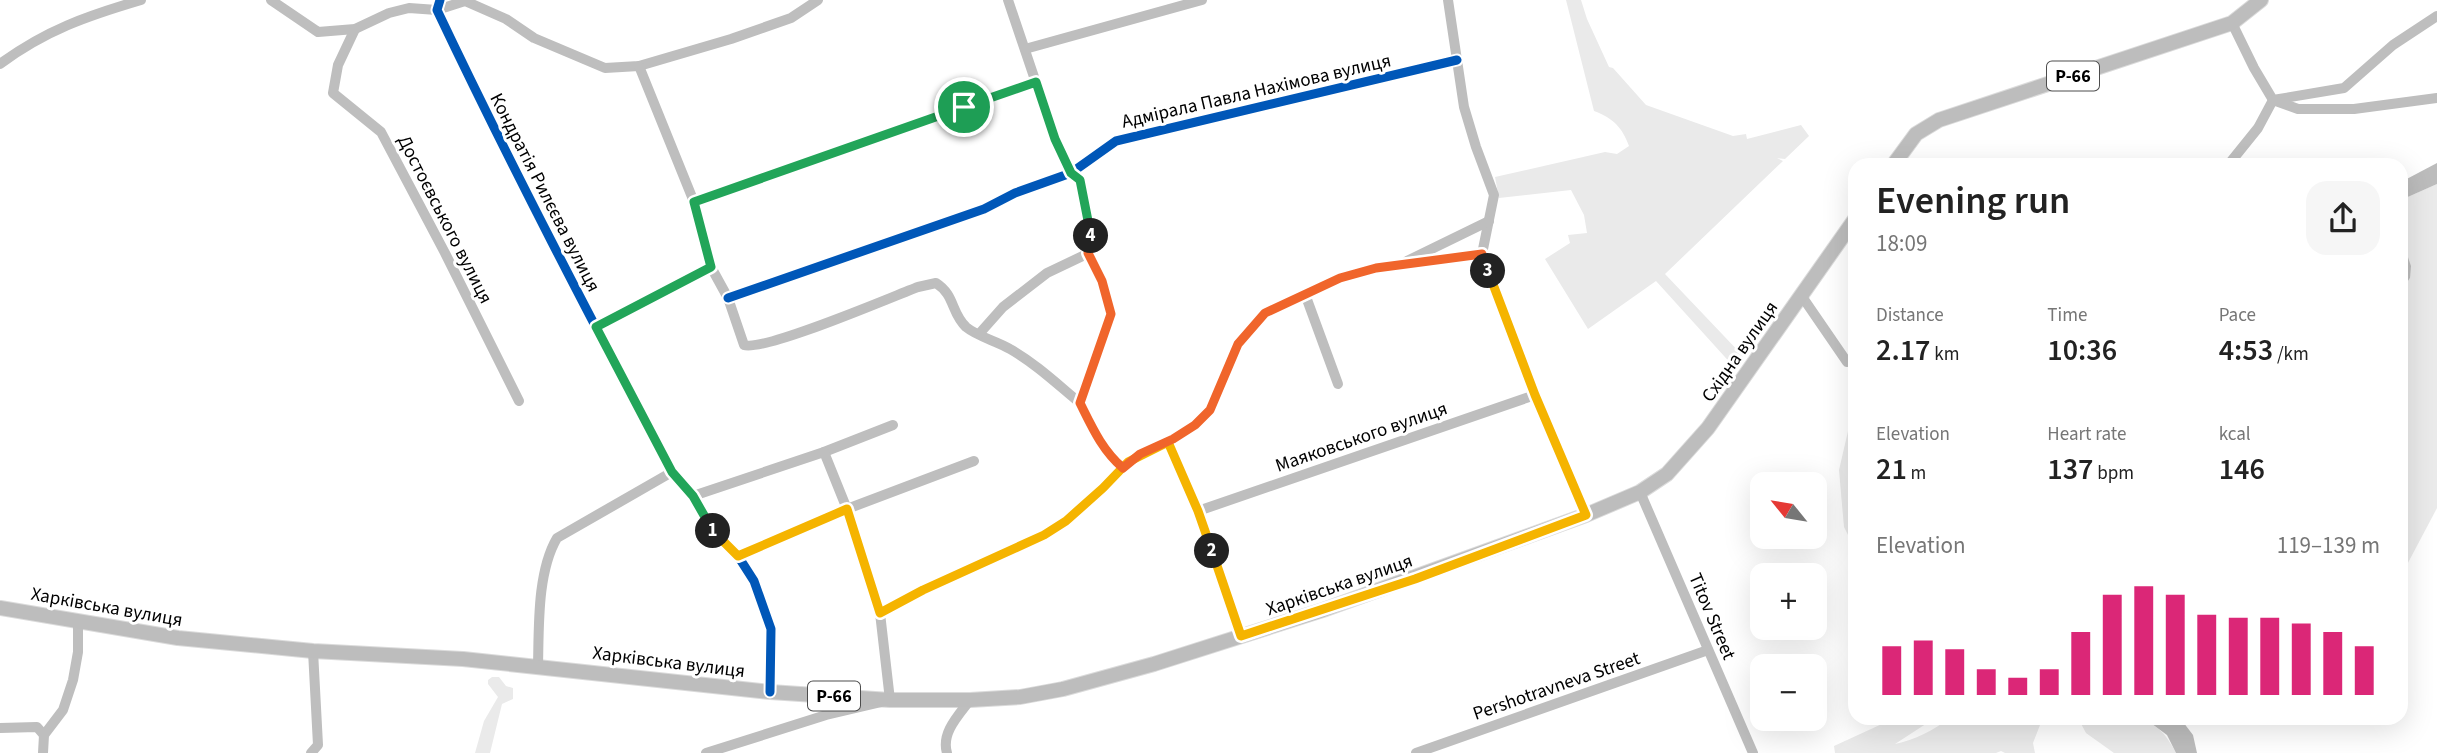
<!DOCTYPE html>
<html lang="en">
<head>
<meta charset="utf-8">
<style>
  :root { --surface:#fff; --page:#f6f6f6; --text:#222; --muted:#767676; --accent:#db2777 }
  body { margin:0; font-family:"Source Sans 3",sans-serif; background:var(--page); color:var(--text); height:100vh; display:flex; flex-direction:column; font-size:26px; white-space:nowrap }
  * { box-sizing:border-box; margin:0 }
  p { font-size:23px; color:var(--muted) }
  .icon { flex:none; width:38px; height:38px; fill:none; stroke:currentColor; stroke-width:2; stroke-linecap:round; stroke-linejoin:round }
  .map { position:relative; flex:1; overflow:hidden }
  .sheet { position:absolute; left:1848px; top:158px; width:560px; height:567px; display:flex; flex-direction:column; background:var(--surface); border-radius:21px; box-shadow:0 7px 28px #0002 }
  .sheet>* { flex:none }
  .needle { width:46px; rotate:300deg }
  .tools { position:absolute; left:1750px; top:472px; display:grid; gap:14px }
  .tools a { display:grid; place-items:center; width:77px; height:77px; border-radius:14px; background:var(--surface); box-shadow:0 7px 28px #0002; font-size:35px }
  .pin { position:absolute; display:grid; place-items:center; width:60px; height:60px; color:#fff; margin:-30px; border:4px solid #fff; border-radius:50%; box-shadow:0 2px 7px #0007 }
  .km { position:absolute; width:35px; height:35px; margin:-18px; border-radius:50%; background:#222; color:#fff; font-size:19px; line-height:35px; text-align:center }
  .round { display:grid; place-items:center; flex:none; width:74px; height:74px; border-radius:21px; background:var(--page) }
  .headline { display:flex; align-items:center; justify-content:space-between; height:119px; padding:0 28px }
  h1 { font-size:38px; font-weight:600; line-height:52px }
  .figures { display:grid; grid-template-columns:repeat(3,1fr); gap:10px; height:119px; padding:7px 28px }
  .figures div { display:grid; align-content:center }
  .figures b { font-size:30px; font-weight:600 }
  .figures small { font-size:19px; font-weight:400 }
  .figures p { font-size:19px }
  .chart { height:196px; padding:14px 28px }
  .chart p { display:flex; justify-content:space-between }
  .chart svg { width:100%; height:126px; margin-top:7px; stroke:var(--accent); stroke-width:6 }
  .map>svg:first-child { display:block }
  .green { fill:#eaeaea }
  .water { fill:#bcbcbc }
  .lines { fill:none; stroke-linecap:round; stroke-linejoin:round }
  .major-casing { stroke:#dbdbdb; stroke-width:16 }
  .minor { stroke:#bebebe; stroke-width:10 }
  .major { stroke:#bdbdbd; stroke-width:14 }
  .cycleway-casing { stroke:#fff; stroke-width:13 }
  .cycleway { stroke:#0057b8; stroke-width:9 }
  .split-1-casing { stroke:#fff; stroke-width:14 }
  .split-2-casing { stroke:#fff; stroke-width:14 }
  .split-3-casing { stroke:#fff; stroke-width:14 }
  .split-4-casing { stroke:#fff; stroke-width:14 }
  .split-5-casing { stroke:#fff; stroke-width:14 }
  .split-1 { stroke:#22a559; stroke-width:9 }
  .split-2 { stroke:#f5b400; stroke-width:9 }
  .split-3 { stroke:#f5b400; stroke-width:9 }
  .split-4 { stroke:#f0652b; stroke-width:9 }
  .split-5 { stroke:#22a559; stroke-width:9 }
  .labels { text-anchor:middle; stroke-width:6; stroke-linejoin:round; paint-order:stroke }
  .shield { fill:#fff; stroke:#4c4c4c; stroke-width:2 }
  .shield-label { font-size:18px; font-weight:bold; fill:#000 }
  .street-label { font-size:19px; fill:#000; stroke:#fff }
</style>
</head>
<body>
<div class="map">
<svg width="2437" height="753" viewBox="0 0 2437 753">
  <rect width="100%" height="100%" fill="#fff"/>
  <g class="green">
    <path d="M1566 0H1581L1587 19 1609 67 1613 68 1646 105 1733 136 1746 134 1747 139 1801 125 1809 136 1785 159 1777 158 1783 161 1665 274 1743 356 1734 367 1656 281 1588 329 1545 259 1570 243 1568 235 1587 233 1584 215 1571 190 1499 198 1495 177 1605 152 1617 154 1629 146C1622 127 1613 118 1594 111Z"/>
    <path d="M2437 184V508L2401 576V290L2410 278 2401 237V200Z"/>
    <path d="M1855 401V549L1844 527 1839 470Z"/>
    <path d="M492 677H499L506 686 513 688V699L502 704 490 753H475L484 721 498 697 488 684V680Z"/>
    <path d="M1895 718H1935L1895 744C1914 740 1935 730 1949 718H2033L2040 725 2033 743 2035 753H2005L2001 751 1996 753H1835L1834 746Z"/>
    <path d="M2078 718C2124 718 2153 706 2176 753H2114L2086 733Z"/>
  </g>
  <g class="water">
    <path d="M2437 163V184L2401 200V182Z"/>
    <path d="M2401 237 2411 266 2410 278 2401 291Z"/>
    <path d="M2144 718H2180L2193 735 2197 753H2176L2167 735Z"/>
  </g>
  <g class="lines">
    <g class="major-casing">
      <g id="major">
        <path d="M1894 164 1916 134 1939 120 2232 23 2261 0"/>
        <path d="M0 608 178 638 313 651 463 659 770 692 890 700H970L1020 697 1063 689 1154 664 1323 610 1586 515 1640 492 1667 474 1708 428 1855 219"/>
      </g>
    </g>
    <g class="minor">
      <path d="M271 0 318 32 355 29 389 13 409 8 437 10 465 1 506 19 534 38 605 68 639 66 731 39 791 18 818 0"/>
      <path d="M440 0 437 10C511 166 591 319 672 472L693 496 713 531 738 556 754 581 771 629 770 692"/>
      <path d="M1008 0 1055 139 1071 173 1080 180 1092 244 1089 253 1102 281 1111 314 1080 403C1092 427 1102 450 1123 468"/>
      <path d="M1448 0 1464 107 1476 147 1494 195 1482 254"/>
      <path d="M2232 23 2254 68 2273 100 2344 88 2393 45 2437 16"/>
      <path d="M355 29 338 65 333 93 381 132 445 253 519 401"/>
      <path d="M1025 49 1202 0"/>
      <path d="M0 64C46 30 87 16 141 0"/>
      <path d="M639 66 694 202 711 267 728 298 744 345C764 352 891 297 918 287L936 283C955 295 951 313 966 327 978 337 997 341 1010 349 1036 364 1057 384 1080 403"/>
      <path d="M2229 164 2258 128 2273 100 2298 109H2354L2437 98"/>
      <path d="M694 202 1036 82"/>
      <path d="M1482 254 1535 395 1586 515"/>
      <path d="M1407 261 1489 221"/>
      <path d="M1305 294 1338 384"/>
      <path d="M1801 295 1847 362 1855 360"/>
      <path d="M728 298 984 209 1015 193 1071 173 1116 141 1457 60"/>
      <path d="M596 327 711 267"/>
      <path d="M979 334 1003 307 1047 273 1089 253"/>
      <path d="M1168 441 1198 511 1241 636"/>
      <path d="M1640 492 1753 753"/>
      <path d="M693 496 824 452 893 425"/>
      <path d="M1198 511 1535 395"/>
      <path d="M738 556 847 509 974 461"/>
      <path d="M880 613 923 589 1044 535 1066 521 1083 506 1128 462 1173 439 1195 425 1210 410 1238 344 1265 313 1340 278 1376 268 1482 254"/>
      <path d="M538 666C539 627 537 572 557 538L672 472"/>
      <path d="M0 728 37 727 44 735"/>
      <path d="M43 753 44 735 63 710 73 680 78 652V620"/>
      <path d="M311 753 318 745 313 651"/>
      <path d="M706 753 826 715 890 700 880 613 847 509 824 452"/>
      <path d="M947 753C941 733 958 716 970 700"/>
      <path d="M1416 753 1708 650"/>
    </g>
    <use href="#major" class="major"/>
    <g class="cycleway-casing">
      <g id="cycleway">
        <path d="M440 0 437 10C511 166 591 319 672 472L693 496 713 531 738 556 754 581 771 629 770 692"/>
        <path d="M728 298 984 209 1015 193 1071 173 1116 141 1457 60"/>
        <path d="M880 613 923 589 1044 535 1066 521 1083 506 1128 462 1173 439 1195 425 1210 410 1238 344 1265 313 1340 278 1376 268 1482 254"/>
      </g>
    </g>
    <use href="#cycleway" class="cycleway"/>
  </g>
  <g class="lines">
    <g class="split-1-casing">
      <path id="split-1" d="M713 531 693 496 672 472 596 327 711 267 694 202 964 107"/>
    </g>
    <g class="split-2-casing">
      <path id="split-2" d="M713 531 738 556 847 509 880 613 923 590 1044 535 1066 521 1103 488 1128 462 1168 442 1198 511 1212 551"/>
    </g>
    <g class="split-3-casing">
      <path id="split-3" d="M1212 551 1241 636 1415 579 1586 515 1535 395 1488 271"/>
    </g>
    <g class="split-4-casing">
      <path id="split-4" d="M1091 236 1092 244 1088 253 1102 281 1111 314 1080 403C1092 427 1102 450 1123 468L1140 454 1173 439 1195 425 1210 410 1238 344 1265 313 1340 278 1376 268 1482 254 1488 271"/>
    </g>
    <g class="split-5-casing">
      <path id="split-5" d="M964 107 1036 82 1055 139 1071 173 1080 180 1091 236"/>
    </g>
    <use href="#split-1" class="split-1"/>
    <use href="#split-2" class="split-2"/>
    <use href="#split-3" class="split-3"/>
    <use href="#split-4" class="split-4"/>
    <use href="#split-5" class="split-5"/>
  </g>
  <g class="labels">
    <g class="shield">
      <rect x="2047" y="61.5" width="52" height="29" rx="5"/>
      <rect x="808" y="681.5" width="52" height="29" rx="5"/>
    </g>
    <g class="shield-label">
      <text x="2073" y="82">Р-66</text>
      <text x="834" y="702">Р-66</text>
    </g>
    <g class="street-label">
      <text transform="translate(1256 90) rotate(-13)" y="7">Адмірала Павла Нахімова вулиця</text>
      <text transform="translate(546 192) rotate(63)" y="7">Кондратія Рилєєва вулиця</text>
      <text transform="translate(446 219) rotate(63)" y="7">Достоєвського вулиця</text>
      <text transform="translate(1739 351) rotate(-55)" y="7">Східна вулиця</text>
      <text transform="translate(1361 436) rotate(-19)" y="7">Маяковського вулиця</text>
      <text transform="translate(1339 584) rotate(-19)" y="7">Харківська вулиця</text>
      <text transform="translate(107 606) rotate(10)" y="7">Харківська вулиця</text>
      <text transform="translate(1713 616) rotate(67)" y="7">Titov Street</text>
      <text transform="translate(669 661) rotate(7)" y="7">Харківська вулиця</text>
      <text transform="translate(1556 685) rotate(-19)" y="7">Pershotravneva Street</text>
    </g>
  </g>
</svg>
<div class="tools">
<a><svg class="needle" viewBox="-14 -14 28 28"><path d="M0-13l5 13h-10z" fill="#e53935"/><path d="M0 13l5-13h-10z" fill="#767676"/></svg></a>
<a>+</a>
<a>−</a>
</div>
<div class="pin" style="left:964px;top:107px;background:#1e9e55"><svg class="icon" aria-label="arrive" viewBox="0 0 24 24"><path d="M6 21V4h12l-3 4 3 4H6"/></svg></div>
<b class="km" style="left:713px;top:531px">1</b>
<b class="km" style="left:1212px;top:551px">2</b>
<b class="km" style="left:1488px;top:271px">3</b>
<b class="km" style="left:1091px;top:236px">4</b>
<section class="sheet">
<div class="headline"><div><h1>Evening run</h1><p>18:09</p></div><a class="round"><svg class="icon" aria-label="share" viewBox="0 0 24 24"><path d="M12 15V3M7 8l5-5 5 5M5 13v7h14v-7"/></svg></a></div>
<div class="figures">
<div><p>Distance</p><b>2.17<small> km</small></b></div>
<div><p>Time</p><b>10:36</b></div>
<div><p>Pace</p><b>4:53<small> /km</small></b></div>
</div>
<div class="figures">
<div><p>Elevation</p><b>21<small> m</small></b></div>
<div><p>Heart rate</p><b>137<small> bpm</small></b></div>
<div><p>kcal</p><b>146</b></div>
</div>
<div class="chart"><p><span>Elevation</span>119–139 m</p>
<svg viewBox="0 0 160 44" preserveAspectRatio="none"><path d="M5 44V27M15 44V25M25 44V28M35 44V35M45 44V38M55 44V35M65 44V22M75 44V9M85 44V6M95 44V9M105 44V16M115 44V17M125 44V17M135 44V19M145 44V22M155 44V27"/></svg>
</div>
</section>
</div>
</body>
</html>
